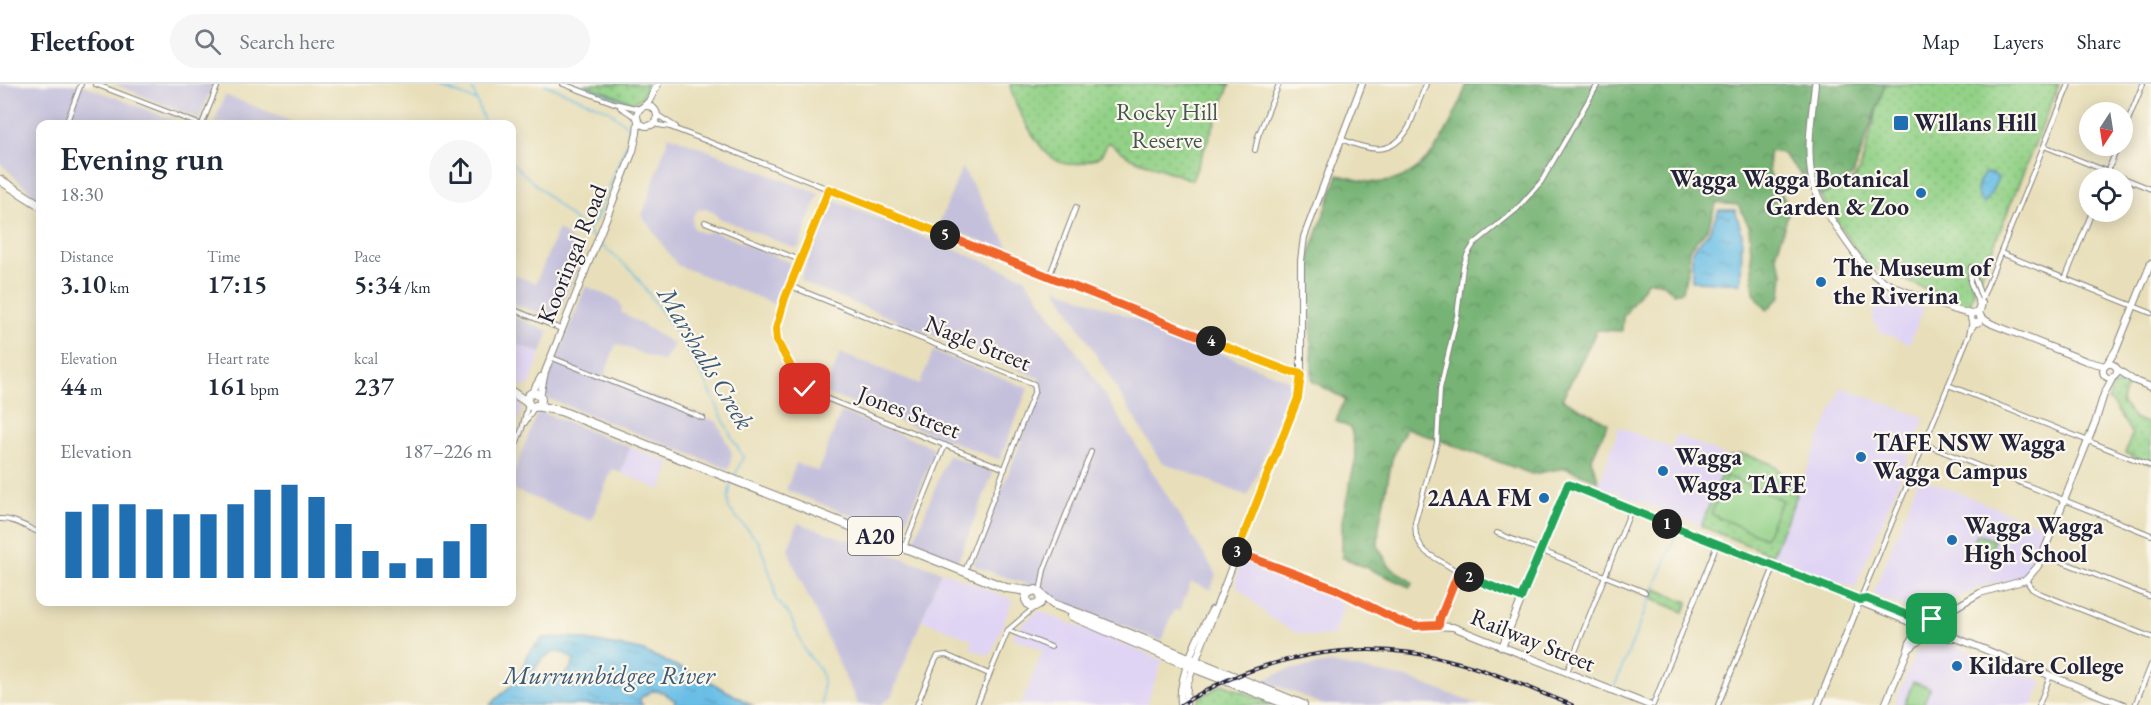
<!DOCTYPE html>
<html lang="en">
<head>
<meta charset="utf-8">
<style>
  :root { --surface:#fff; --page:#f6f6f7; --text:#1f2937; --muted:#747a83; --line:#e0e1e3; --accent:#1f6fb2 }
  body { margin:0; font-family:"EB Garamond",serif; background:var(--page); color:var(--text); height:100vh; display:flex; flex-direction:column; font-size:22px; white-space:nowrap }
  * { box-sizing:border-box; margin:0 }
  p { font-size:20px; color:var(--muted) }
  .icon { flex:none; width:33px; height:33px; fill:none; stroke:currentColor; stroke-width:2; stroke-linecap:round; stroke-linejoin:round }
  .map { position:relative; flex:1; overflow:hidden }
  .sheet { position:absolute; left:36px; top:36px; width:480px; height:486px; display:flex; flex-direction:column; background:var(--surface); border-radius:12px; box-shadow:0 3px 15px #0003 }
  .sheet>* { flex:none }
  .needle { width:39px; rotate:192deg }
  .controls { position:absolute; left:2079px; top:18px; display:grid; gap:12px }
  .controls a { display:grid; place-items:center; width:54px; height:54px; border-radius:50%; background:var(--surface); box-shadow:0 3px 15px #0003; font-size:30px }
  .pin { position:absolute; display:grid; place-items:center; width:51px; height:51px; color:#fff; margin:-26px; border-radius:12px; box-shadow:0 3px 9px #0006 }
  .km { position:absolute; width:30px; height:30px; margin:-15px; border-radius:50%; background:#222; color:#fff; font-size:16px; line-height:30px; text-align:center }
  .round { display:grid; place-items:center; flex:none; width:63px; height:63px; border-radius:32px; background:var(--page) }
  .overview { display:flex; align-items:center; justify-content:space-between; height:102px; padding:0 24px }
  h1 { font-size:33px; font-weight:600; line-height:45px }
  .figures { display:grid; grid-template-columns:repeat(3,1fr); gap:9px; height:102px; padding:6px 24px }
  .figures div { display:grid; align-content:center }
  .figures b { font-size:26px; font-weight:600 }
  .figures small { font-size:16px; font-weight:400 }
  .figures p { font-size:16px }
  .chart { height:168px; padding:12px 24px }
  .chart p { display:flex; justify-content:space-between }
  .chart svg { width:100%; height:108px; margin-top:6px; stroke:var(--accent); stroke-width:6 }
  header { display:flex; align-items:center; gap:36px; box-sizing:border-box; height:84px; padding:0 30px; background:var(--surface); border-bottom:2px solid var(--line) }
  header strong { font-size:28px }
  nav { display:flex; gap:33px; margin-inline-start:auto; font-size:21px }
  .search { width:420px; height:54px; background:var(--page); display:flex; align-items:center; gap:15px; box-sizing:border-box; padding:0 21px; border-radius:33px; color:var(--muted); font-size:22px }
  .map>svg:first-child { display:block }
  .built { fill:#e0d4f4 }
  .industrial { fill:#c4c0db }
  .green { fill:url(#green-dots); stroke:#5a7a61; stroke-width:1.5 }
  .forest { fill:url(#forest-crowns); stroke:#4c6a58; stroke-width:1.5 }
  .pitch { fill:#93d187; stroke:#5a7a61; stroke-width:1.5 }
  .water { fill:url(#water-ripples); stroke:#467090; stroke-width:1.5; fill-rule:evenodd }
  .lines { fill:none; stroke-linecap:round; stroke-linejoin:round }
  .stream { stroke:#69bee6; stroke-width:1.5 }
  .street-casing { stroke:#85807a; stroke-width:6 }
  .secondary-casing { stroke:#85807a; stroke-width:8 }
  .highway-casing { stroke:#85807a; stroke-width:10 }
  .street { stroke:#fff; stroke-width:4 }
  .secondary { stroke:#fff; stroke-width:6 }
  .highway { stroke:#fff; stroke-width:8 }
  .rail-casing { stroke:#22223b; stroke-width:4 }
  .rail { stroke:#fbf7ec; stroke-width:1.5; stroke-dasharray:4.5; stroke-linecap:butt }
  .split-1-casing { stroke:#fff; stroke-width:12 }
  .split-2-casing { stroke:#fff; stroke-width:12 }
  .split-3-casing { stroke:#fff; stroke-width:12 }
  .split-4-casing { stroke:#fff; stroke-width:12 }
  .split-5-casing { stroke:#fff; stroke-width:12 }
  .split-6-casing { stroke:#fff; stroke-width:12 }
  .split-1 { stroke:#22a559; stroke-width:8 }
  .split-2 { stroke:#22a559; stroke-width:8 }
  .split-3 { stroke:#f0652b; stroke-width:8 }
  .split-4 { stroke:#f5b400; stroke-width:8 }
  .split-5 { stroke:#f0652b; stroke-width:8 }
  .split-6 { stroke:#f5b400; stroke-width:8 }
  .poi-dot { fill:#1f6fb2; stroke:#fbf7ec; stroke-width:2 }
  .labels { text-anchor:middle; stroke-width:4.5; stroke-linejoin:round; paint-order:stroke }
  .shield { fill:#fbf7ec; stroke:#636270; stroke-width:1.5 }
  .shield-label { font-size:22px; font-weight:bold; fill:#22223b }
  .park-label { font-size:24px; fill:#445752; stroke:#fbf7ec }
  .poi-label { font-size:24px; font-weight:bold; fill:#22223b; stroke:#fbf7ec; text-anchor:start }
  .street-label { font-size:24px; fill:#22223b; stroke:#fbf7ec }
  .water-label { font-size:26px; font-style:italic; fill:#3b5977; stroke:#fbf7ec }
</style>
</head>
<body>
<header>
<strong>Fleetfoot</strong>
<div class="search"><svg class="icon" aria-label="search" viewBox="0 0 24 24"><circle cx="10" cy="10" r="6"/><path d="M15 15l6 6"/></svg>Search here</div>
<nav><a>Map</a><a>Layers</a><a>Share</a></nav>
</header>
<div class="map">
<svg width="2151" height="621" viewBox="0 0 2151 621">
  <defs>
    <pattern id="green-dots" width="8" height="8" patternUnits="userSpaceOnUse" patternTransform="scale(1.5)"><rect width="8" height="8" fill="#93d187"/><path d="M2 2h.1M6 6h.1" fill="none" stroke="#7eb375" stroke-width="1.8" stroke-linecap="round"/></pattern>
    <pattern id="forest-crowns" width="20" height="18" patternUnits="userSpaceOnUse" patternTransform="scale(1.5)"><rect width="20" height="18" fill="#76b374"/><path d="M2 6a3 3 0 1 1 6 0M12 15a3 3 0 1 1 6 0" fill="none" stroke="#609160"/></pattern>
    <pattern id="water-ripples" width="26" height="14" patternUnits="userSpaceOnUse" patternTransform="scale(1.5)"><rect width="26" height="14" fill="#69bee6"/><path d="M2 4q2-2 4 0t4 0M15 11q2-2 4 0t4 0" fill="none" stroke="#569abc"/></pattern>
  </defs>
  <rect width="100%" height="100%" fill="#fbf7ec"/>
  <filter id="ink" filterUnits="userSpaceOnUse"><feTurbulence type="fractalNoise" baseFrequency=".0167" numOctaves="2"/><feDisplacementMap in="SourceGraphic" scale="12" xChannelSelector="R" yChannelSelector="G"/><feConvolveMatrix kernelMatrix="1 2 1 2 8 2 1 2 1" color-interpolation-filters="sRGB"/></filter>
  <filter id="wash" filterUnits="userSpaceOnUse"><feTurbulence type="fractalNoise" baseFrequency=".008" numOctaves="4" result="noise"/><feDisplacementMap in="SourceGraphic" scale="24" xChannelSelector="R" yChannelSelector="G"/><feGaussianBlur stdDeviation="1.35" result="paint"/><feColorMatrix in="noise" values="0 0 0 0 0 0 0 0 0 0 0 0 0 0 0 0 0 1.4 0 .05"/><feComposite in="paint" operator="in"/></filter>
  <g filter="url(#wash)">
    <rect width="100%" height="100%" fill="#e8dfba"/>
    <g class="built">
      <path d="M1890 212 1924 223 1911 257 1907 259 1881 248 1874 238 1873 230 1877 215Z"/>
      <path d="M513 258 541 269 530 300 526 303 512 298Z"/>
      <path d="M1841 303 1925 334 1855 504 1772 471Z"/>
      <path d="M512 316 521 319 522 325 512 354Z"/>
      <path d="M1619 343 1671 364 1677 351 1728 373 1701 442 1599 401Z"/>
      <path d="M630 363 671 379 661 406 621 389Z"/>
      <path d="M1919 393 2047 444 2035 475 2028 485 2020 492 2009 497 1986 501 1973 506 1930 528 1911 526 1873 510Z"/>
      <path d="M1246 478 1301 499 1330 507 1344 522 1333 552H1311L1295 548 1270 534 1237 502 1236 493 1241 480Z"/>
      <path d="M941 487 1013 516 990 572 970 564 973 556 922 536Z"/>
      <path d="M1039 527 1163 576 1146 621H1021L1043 566 1011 553 1021 541Z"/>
      <path d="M1940 556 2041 596 2042 600 2033 621H1894L1916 567Z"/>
    </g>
    <g class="industrial">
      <path d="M0 0H80L184 40H40V114L34 111 0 79Z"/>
      <path d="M114 0H213L199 35Z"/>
      <path d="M225 11 300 40H214Z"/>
      <path d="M669 51 819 110 799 163 795 164 719 134 713 128 707 125 698 126 693 132 692 140 694 145 702 149 715 148 789 178 791 182 777 221 677 181 642 132Z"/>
      <path d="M962 83 1013 170 939 140Z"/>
      <path d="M835 117 1025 194 1088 284 1216 490 1211 506 1191 498 1180 527 1174 526 1162 557 1044 510 1043 507 1031 502 974 482V478L1042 303 1039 294 802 198 801 194 831 118Z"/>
      <path d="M558 145 584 167 556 235H553L512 219V190L536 199Z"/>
      <path d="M586 202 619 217 622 223 621 228 674 260 664 278 616 260 604 293 717 338 732 369 729 385 542 312Z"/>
      <path d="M1055 203 1293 298 1248 412 1161 378Z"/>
      <path d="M512 232 549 247 541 269 513 259 512 262Z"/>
      <path d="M933 267 1028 304 1000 376 825 309 840 269 920 300Z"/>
      <path d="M541 328 630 363 621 389 612 385 591 437 512 405V393L536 332Z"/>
      <path d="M841 328 935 364 901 451 786 406 796 379 818 387Z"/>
      <path d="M948 371 993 389 958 477 913 459Z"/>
      <path d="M798 439 941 487 891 613 880 621H858L793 479 788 465Z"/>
      <path d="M1330 579 1407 594 1480 621H1324L1263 596 1287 586Z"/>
    </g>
    <g class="green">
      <path d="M584 0H647L641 14 633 19Z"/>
      <path d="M1010 0H1230L1192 96 1131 74 1108 58C1106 62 1104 67 1102 70 1098 75 1090 76 1085 78 1075 82 1063 81 1054 75 1037 64 1013 20 1010 0Z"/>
      <path d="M1884 0H2059L1976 206 1973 200H1971L1974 209 1969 222 1866 181 1820 112 1852 97 1860 86Z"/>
      <path d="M2119 300 2127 303 2121 318 2134 334 2151 341V380L2125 369 2132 350 2111 317H2108L2112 303Z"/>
      <path d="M1741 370C1778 379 1776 381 1797 411L1772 471 1701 442 1728 373Z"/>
      <path d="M1656 505 1688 518 1684 528 1652 515Z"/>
      <path d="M1223 600 1275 621H1197L1199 614Z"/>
    </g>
    <path class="forest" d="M1467 0H1885L1853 91 1820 112 1782 69 1770 67C1764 92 1777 103 1790 123L1776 172 1783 189 1781 212 1767 226 1754 210 1749 142 1738 121 1716 119 1708 144 1689 165 1688 183 1683 207 1673 209C1665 200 1660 195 1647 198L1623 233 1622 247 1597 246 1562 315 1608 339 1591 376 1599 397 1565 384 1532 390 1406 344 1392 375 1379 442 1378 463 1389 482 1413 499 1410 503 1342 473V436L1356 373 1351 344 1336 337 1345 315 1312 297 1310 169 1338 91C1349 93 1360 97 1370 98 1426 104 1451 42 1467 0Z"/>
    <g class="pitch">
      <path d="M1727 392 1782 416 1765 454 1711 430Z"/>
      <path d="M1977 450 1994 456 1989 472 1971 466Z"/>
      <path d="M1913 598 1930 604 1923 621H1904Z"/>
    </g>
    <g class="water">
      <path d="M1985 89 1993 90 1998 94 1989 113 1984 120C1973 110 1977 99 1985 89Z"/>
      <path d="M1719 126H1735L1742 149 1741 199 1692 197V166L1709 148Z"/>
      <path d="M569 553 641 566 707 596 752 621H674L675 617 663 608 652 607 641 613 640 618 643 621H490L519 594 527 571 543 554ZM556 568 564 569 574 576C572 591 547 602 533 596 534 582 542 571 556 568Z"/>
    </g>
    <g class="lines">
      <g class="stream">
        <path d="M433 0 477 17"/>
        <path d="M471 0 485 40"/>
        <path d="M544 0 608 26 629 43 628 56 595 137 586 147"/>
        <path d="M577 0 625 18"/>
        <path d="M647 6 650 0"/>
        <path d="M512 79 595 155"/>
        <path d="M598 158 633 188 670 239 705 296 730 350 743 373 735 392"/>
        <path d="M731 399 728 415 729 425 759 458 774 501 775 514 790 532 805 567 821 587 823 596 822 621"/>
        <path d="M1615 601 1676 451"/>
      </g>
    </g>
  </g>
  <g filter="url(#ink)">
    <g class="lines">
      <g class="street-casing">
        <g id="street">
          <path d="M95 0 199 40"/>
          <path d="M563 0 614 19 640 25"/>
          <path d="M620 23 637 34"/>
          <path d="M656 30 676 43"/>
          <path d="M66 40 81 0"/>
          <path d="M202 40 217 3"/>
          <path d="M653 40 670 43 712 59 1266 278 1301 290"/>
          <path d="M2122 51 2143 0"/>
          <path d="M1341 55C1367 66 1392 74 1409 43L1426 0"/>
          <path d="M2044 62 2151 105"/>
          <path d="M1255 66 1258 52 1279 0"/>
          <path d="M2105 94 2118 62"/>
          <path d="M829 105 785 214 776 245 777 257 798 296 810 308 1005 385"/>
          <path d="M705 138 800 176"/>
          <path d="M2001 169 2151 229"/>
          <path d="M1971 183 1970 198 1979 221"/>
          <path d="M1972 187 1982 215"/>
          <path d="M1049 193 1076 123"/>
          <path d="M2065 195 2092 128"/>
          <path d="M790 202 1034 300 1035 306 965 487"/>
          <path d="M512 225 561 245"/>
          <path d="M1976 229 2069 0"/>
          <path d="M1980 231 1983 219"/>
          <path d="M1970 248 1976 238"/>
          <path d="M550 273 703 334"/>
          <path d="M1948 301 2151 382"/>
          <path d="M525 339 535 322"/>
          <path d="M1924 360 2151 451"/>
          <path d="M512 371 522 345 528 320"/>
          <path d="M0 435C13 434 28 444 40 449"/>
          <path d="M1497 449 1645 508"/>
          <path d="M904 463 945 361"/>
          <path d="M2043 470 2151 513"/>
          <path d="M2026 496 2032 505 2039 509 2151 553"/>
          <path d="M1040 508 1044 486 1091 368"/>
          <path d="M1521 514 1463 491 1427 469 1422 464 1416 452 1415 438 1437 359 1440 305 1457 232 1463 183 1467 171 1474 160 1517 125 1541 98 1598 0"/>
          <path d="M1860 516 1969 251 1972 237"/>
          <path d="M1439 541 1440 534 1458 489"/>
          <path d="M1008 546 1051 563"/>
          <path d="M1567 588 1631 426"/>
          <path d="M917 621 935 577 938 572 946 571 989 590"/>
          <path d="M977 621 1008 546 1035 523"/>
          <path d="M1653 621 1717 460"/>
          <path d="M1718 621 1774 483"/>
          <path d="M2039 621 2050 592"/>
          <path d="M2135 621 2151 581"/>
        </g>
      </g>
      <g class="secondary-casing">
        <g id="secondary">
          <path d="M1815 0C1812 32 1806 63 1812 96 1815 115 1859 179 1874 191 1889 203 1953 227 1972 230"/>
          <circle cx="647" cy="32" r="10"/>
          <path d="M644 22 649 17 658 0"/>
          <circle cx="1976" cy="234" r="5"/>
          <path d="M1980 233 1992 240 2086 277 2105 282"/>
          <circle cx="2110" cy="287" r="7"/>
          <path d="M2106 281 2116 266 2151 179"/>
          <path d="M2117 285 2133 296 2151 303"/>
          <path d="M531 310 541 293"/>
          <path d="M540 313 545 288 633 67 637 49 638 37"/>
          <path d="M1236 469 1340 507 1399 537 1415 541 1453 543 1649 621"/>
          <path d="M1860 516 1867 515 1940 545 1956 554"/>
          <path d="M1502 563 1568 401 1860 516 1865 520 1949 554H1956L2124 621"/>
          <path d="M1908 566 1947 532 1949 527"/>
          <path d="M1181 621C1177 593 1199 550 1212 526"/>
          <path d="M1186 621 1187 601 1196 576 1299 308 1301 290V177L1304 153 1362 0"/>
          <path d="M1818 621 1860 516"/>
          <path d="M1885 621 1908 566C1910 550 1932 529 1949 527L1980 509 2026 496 2038 482 2095 339 2104 310 2113 293"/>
        </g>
      </g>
      <g class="highway-casing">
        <g id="highway">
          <path d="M0 96 40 121"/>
          <path d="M512 308 528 319"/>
          <circle cx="534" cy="316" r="7"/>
          <path d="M536 322 561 327 1006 504 1029 507"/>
          <path d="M1041 512 1040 519 1035 522 1029 521 1026 516 1027 509 1036 506 1053 520 1091 534 1303 621"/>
          <path d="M1072 532 1199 586 1289 621"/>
        </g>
      </g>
      <use href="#street" class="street"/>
      <use href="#secondary" class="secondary"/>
      <use href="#highway" class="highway"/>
      <g class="rail-casing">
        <path id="rail" d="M1181 621C1259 571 1358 553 1448 576 1490 586 1531 605 1572 621"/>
      </g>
      <use href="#rail" class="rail"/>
    </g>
  </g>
  <g class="lines" filter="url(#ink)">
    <g class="split-1-casing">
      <path id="split-1" d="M1667 440 1860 516 1867 515 1927 539 1932 535"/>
    </g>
    <g class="split-2-casing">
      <path id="split-2" d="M1469 493 1521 514 1568 400 1667 440"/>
    </g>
    <g class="split-3-casing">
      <path id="split-3" d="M1237 468 1336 505 1399 537 1415 542 1439 541 1440 534 1458 489 1469 493"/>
    </g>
    <g class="split-4-casing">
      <path id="split-4" d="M1211 257 1288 287 1301 290 1298 314 1237 468"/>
    </g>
    <g class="split-5-casing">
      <path id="split-5" d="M945 151 1211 257"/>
    </g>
    <g class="split-6-casing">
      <path id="split-6" d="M805 305 798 296 777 257 776 245 785 214 829 105 945 151"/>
    </g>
    <use href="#split-1" class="split-1"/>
    <use href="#split-2" class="split-2"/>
    <use href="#split-3" class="split-3"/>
    <use href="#split-4" class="split-4"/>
    <use href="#split-5" class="split-5"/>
    <use href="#split-6" class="split-6"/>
  </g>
  <g class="poi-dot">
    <rect x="1893" y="31" width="16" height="16" rx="3"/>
    <circle cx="1921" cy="109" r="6"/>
    <circle cx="1821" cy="198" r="6"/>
    <circle cx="1861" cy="373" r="6"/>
    <circle cx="1663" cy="387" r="6"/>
    <circle cx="1544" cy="414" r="6"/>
    <circle cx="1952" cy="456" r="6"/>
    <circle cx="1957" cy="582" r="6"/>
  </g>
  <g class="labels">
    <rect class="shield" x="848" y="433" width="54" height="38" rx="4.5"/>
    <g class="shield-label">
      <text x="875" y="460">A20</text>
    </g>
    <g class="park-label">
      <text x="1167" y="36">Rocky Hill<tspan x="1167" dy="28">Reserve</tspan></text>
    </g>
    <g class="poi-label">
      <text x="1914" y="47">Willans Hill</text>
      <text x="1909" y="103" text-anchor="end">Wagga Wagga Botanical<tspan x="1909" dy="28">Garden &amp; Zoo</tspan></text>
      <text x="1833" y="192">The Museum of<tspan x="1833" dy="28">the Riverina</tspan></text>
      <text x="1873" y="367">TAFE NSW Wagga<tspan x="1873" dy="28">Wagga Campus</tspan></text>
      <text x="1675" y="381">Wagga<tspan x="1675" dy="28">Wagga TAFE</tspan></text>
      <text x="1532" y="422" text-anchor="end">2AAA FM</text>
      <text x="1964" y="450">Wagga Wagga<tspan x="1964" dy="28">High School</tspan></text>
      <text x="1969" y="590">Kildare College</text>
    </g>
    <g class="street-label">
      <text transform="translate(572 170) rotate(-68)" y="8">Kooringal Road</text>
      <text transform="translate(978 259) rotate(22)" y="8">Nagle Street</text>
      <text transform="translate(909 328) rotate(21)" y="8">Jones Street</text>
      <text transform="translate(1533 556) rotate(22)" y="8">Railway Street</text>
    </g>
    <g class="water-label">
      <text transform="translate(706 274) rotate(59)" y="9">Marshalls Creek</text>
      <text x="609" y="600">Murrumbidgee River</text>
    </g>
  </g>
</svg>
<div class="controls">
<a><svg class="needle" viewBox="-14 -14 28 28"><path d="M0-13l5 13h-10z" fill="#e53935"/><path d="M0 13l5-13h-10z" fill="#747a83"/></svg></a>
<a><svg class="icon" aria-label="locate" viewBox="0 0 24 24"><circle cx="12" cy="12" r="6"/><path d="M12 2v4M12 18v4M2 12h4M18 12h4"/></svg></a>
</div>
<div class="pin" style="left:1932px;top:535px;background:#1e9e55"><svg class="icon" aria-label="arrive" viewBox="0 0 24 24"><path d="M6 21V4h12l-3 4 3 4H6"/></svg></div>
<div class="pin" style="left:805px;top:305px;background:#d93025"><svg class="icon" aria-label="check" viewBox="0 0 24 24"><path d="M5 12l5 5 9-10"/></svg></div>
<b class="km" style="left:1667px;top:440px">1</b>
<b class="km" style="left:1469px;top:493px">2</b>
<b class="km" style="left:1237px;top:468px">3</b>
<b class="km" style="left:1211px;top:257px">4</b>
<b class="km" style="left:945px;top:151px">5</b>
<section class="sheet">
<div class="overview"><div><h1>Evening run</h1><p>18:30</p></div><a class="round"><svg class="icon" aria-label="share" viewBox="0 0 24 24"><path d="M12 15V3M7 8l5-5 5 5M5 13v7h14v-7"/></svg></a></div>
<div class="figures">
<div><p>Distance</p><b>3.10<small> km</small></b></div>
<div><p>Time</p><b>17:15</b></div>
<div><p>Pace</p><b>5:34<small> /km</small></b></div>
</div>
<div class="figures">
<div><p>Elevation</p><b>44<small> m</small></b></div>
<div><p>Heart rate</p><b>161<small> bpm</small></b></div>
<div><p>kcal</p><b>237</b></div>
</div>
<div class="chart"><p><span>Elevation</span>187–226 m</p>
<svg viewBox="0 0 160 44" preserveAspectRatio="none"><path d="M5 44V17M15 44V14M25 44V14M35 44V16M45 44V18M55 44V18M65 44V14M75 44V8M85 44V6M95 44V11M105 44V22M115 44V33M125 44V38M135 44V36M145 44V29M155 44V22"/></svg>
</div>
</section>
</div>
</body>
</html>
